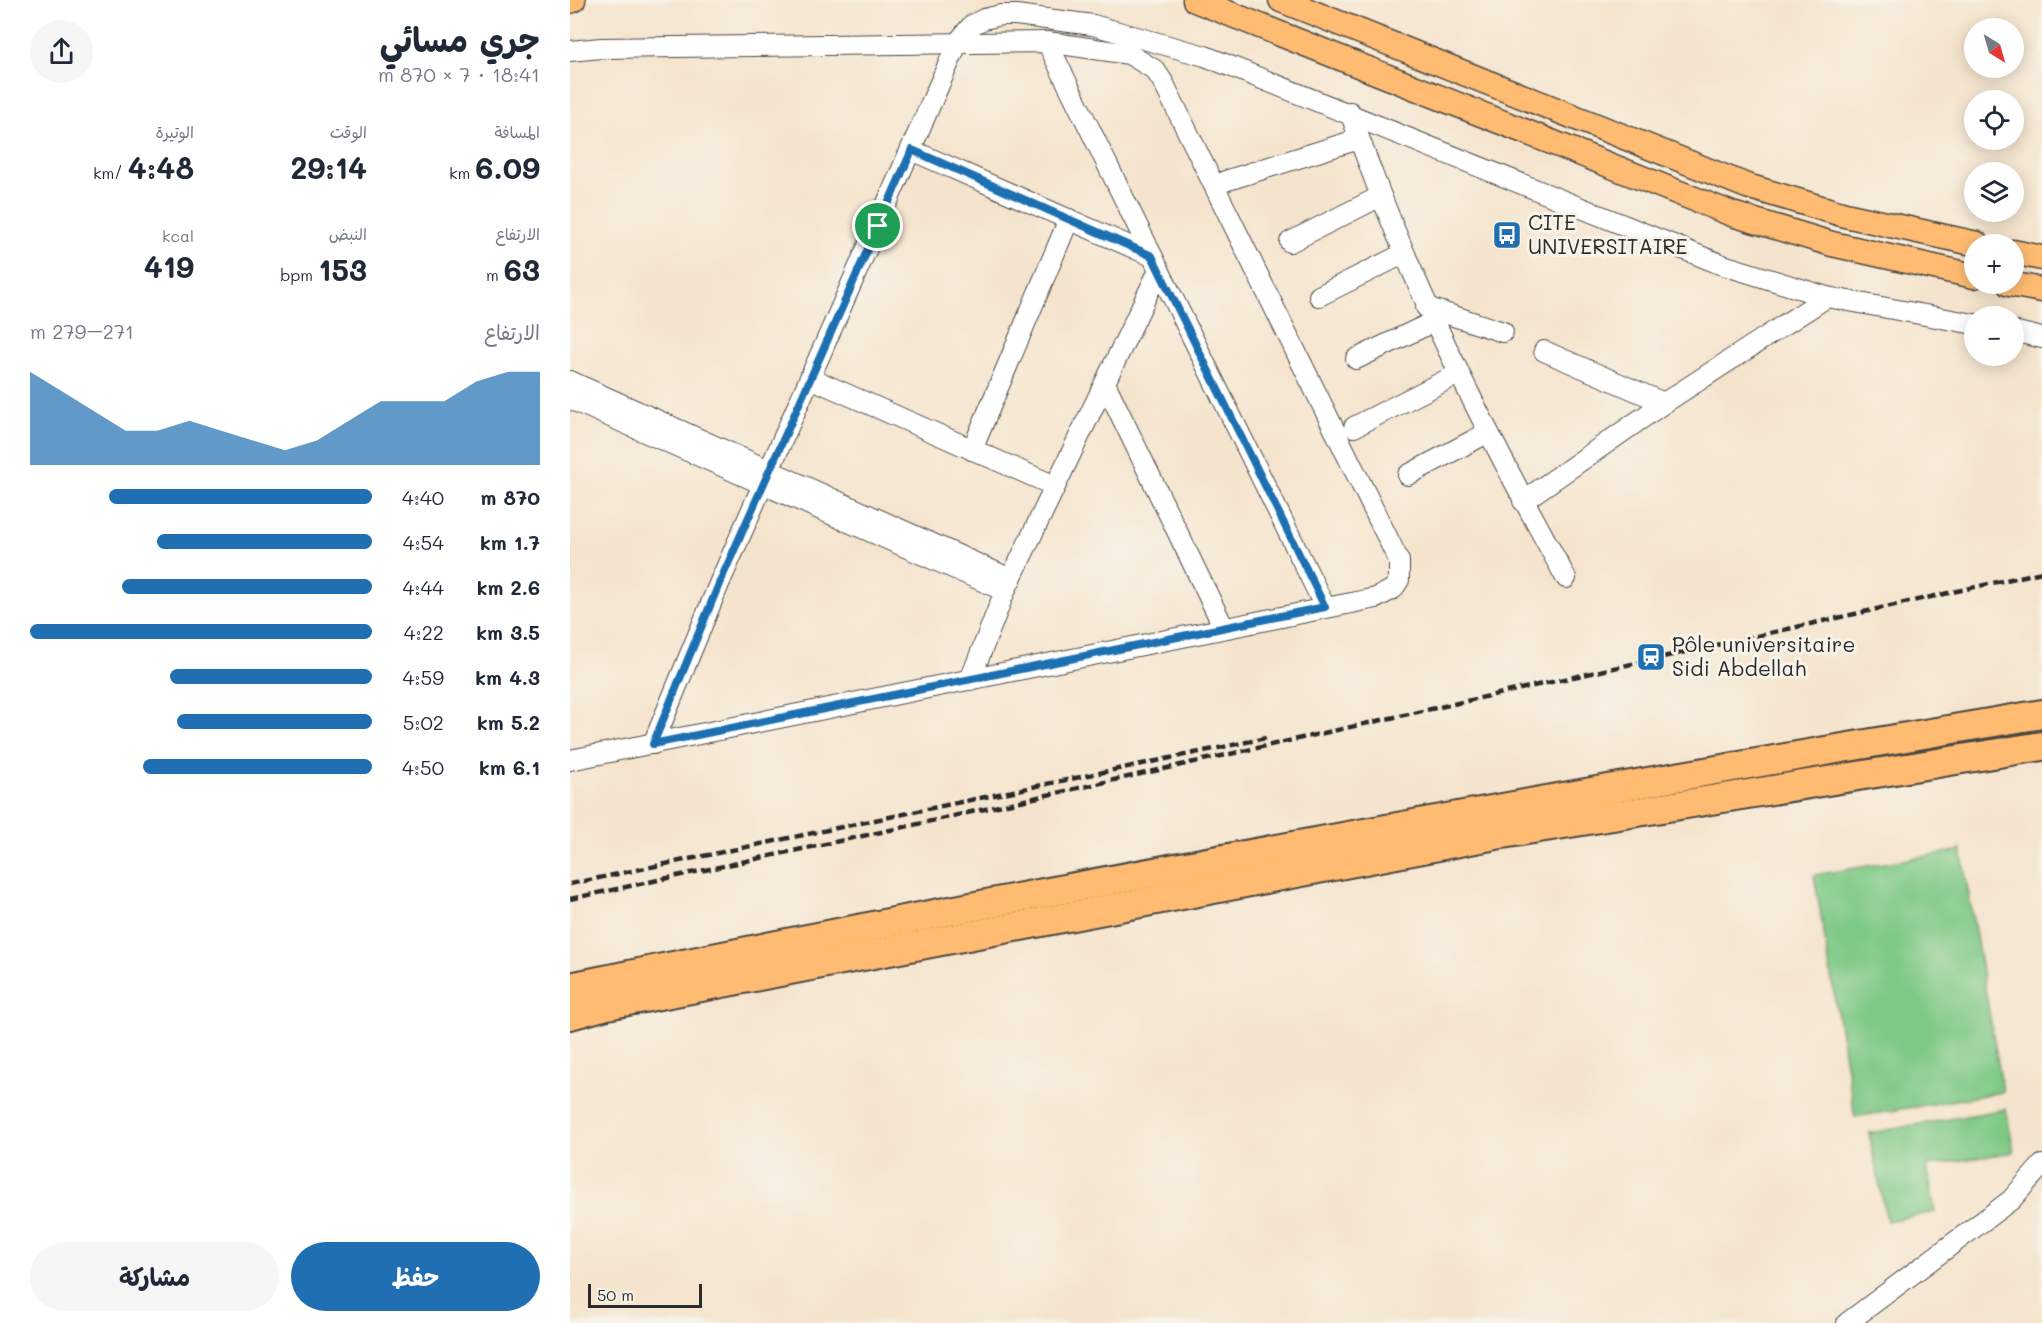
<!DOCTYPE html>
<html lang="ar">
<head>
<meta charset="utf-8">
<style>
  :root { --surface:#fff; --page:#f6f6f7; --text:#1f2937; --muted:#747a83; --accent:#1f6fb2 }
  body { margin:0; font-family:Mali,"Playpen Sans Arabic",sans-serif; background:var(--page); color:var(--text); direction:rtl; height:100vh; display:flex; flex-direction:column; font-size:22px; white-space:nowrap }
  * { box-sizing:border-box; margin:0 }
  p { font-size:20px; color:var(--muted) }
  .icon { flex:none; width:33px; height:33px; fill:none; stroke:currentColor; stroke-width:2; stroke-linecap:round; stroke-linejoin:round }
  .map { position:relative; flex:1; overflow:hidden; direction:ltr }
  .panel { display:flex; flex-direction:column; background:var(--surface); width:570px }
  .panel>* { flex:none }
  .needle { width:39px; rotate:143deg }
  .buttons { position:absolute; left:1394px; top:18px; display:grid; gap:12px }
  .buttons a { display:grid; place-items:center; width:60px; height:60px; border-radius:50%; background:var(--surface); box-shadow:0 3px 15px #0003; font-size:30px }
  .scale { position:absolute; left:18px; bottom:15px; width:114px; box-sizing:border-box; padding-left:6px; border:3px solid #2b2b2b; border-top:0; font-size:16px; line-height:21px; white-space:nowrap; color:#2b2b2b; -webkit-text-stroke:4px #f7f3e8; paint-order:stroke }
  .pin { position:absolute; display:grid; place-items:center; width:51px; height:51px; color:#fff; margin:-26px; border:3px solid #fff; border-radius:50%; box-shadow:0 2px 6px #0007 }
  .round { display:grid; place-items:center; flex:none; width:63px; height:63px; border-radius:32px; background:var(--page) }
  .overview { display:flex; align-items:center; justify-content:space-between; height:102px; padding:0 30px }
  h1 { font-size:33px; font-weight:700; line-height:45px }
  .figures { display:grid; grid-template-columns:repeat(3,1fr); gap:9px; height:102px; padding:6px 30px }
  .figures div { display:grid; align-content:center }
  .figures b { font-size:30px; font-weight:700 }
  .figures small { font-size:16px; font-weight:400 }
  .figures p { font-size:16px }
  .chart { height:168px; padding:12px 30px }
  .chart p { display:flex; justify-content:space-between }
  .chart svg { width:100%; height:108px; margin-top:6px; fill:var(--accent); opacity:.7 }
  .button { display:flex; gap:12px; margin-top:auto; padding:12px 30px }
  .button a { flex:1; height:69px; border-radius:36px; background:var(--accent); color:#fff; font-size:24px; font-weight:700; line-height:69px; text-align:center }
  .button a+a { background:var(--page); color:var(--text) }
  ul { padding:0 30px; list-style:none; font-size:20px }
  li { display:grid; grid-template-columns:96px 72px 1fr; align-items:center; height:45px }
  li i { height:15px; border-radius:8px; background:var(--accent) }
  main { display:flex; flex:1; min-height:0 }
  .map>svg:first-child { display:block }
  .green { fill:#7fc986; stroke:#557a58; stroke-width:1.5 }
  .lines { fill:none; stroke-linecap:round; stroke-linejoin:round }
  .minor-casing { stroke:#494743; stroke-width:22 }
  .major-casing { stroke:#494743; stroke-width:27 }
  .highway-casing { stroke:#494743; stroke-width:32 }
  .minor { stroke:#fff; stroke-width:20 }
  .major { stroke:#ffbb71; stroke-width:24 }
  .highway { stroke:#ffbb71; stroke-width:28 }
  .rail { stroke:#2b2b2b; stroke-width:4.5; stroke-dasharray:9 4.5; stroke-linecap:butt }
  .route-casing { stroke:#fff; stroke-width:12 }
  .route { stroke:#1f6fb2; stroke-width:8 }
  .labels { text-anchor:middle; stroke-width:6; stroke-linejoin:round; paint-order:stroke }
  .poi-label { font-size:21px; fill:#2b2b2b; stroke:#f7f3e8; text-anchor:start }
</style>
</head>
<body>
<main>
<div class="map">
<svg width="1472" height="1323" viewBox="0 0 1472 1323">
  <rect width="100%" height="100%" fill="#f7f3e8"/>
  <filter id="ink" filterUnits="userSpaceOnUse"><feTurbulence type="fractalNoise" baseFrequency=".0167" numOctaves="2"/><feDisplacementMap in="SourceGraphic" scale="12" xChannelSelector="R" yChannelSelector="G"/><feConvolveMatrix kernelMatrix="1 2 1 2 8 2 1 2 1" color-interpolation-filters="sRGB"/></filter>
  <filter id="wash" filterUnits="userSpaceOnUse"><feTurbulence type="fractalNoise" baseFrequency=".008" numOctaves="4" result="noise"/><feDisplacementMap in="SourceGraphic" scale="24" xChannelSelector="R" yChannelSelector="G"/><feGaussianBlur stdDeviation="1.35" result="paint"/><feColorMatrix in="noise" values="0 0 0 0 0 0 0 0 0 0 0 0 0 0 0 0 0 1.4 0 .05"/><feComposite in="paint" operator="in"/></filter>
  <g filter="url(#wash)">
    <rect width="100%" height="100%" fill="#f5e4cd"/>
    <g class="green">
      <path d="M1391 850 1433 1092 1285 1117 1244 875Z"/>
      <path d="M1436 1109 1444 1152 1357 1166 1365 1212 1317 1221 1299 1133Z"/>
    </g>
  </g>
  <g filter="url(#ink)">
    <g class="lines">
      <g class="minor-casing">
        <g id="minor">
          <path d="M477 42 755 607"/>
          <path d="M0 51 31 48 477 42 559 54 585 70 593 82 829 561V580L823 589 806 598 0 760"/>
          <path d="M780 112C836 275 913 427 996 578"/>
          <path d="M341 150 582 256"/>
          <path d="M655 181 789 139"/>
          <path d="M720 242 809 197"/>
          <path d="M749 296 833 254"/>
          <path d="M856 307 933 332"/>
          <path d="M1443 331 1472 338"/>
          <path d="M974 351 1094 403"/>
          <path d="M786 359 863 322"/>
          <path d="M240 378 485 486"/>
          <path d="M0 381 441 579"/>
          <path d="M535 383 654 628"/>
          <path d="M0 399 435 591"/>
          <path d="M784 427 888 374"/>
          <path d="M402 450 499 219"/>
          <path d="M838 475 917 433"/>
          <path d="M953 501 1094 403 1257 297"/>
          <path d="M400 680 435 591 589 270"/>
          <path d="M83 744 149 584 388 42 402 25 414 19 431 15H446L523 25 635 56 1150 264 1257 297 1404 324"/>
          <path d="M1277 1323 1441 1200 1472 1165"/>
        </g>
      </g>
      <g class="major-casing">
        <g id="major">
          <path d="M625 0 1162 214 1262 244 1404 276"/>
          <path d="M711 0 1177 186 1275 215 1407 244"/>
          <path d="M0 1 3 0"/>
          <path d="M1443 252 1472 258"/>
          <path d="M1439 284 1472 290"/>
        </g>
      </g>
      <g class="highway-casing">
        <g id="highway">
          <path d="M0 987C489 886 980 797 1472 714"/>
          <path d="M0 1015 37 1005 926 835 1472 746"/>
        </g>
      </g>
      <use href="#minor" class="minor"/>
      <use href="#major" class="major"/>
      <use href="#highway" class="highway"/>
      <g class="rail">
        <path d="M0 884 696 738"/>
        <path d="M0 899 339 826 1472 572"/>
      </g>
    </g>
  </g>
  <g class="lines" filter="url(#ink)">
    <g class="route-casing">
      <path id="route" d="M342 150 582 256 755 607 83 744 149 584Z"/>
    </g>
    <use href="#route" class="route"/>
  </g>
  <defs>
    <g id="bus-square" transform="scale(1.5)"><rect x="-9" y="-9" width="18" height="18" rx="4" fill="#1f6fb2" stroke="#f7f3e8"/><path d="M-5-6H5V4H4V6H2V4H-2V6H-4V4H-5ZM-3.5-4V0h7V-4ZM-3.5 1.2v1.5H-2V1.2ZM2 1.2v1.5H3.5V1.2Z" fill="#fff"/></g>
    <g id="station-square" transform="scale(1.5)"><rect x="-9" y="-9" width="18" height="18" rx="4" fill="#1f6fb2" stroke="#f7f3e8"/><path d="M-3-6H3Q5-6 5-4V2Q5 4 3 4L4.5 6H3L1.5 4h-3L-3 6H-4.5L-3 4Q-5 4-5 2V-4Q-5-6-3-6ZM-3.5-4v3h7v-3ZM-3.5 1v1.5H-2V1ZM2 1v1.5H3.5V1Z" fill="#fff"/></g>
  </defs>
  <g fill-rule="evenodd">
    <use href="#bus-square" x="937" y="235"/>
    <use href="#station-square" x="1081" y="657"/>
  </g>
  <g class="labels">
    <g class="poi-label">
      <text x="958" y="230">CITE<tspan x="958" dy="24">UNIVERSITAIRE</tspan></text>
      <text x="1102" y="652">Pôle universitaire<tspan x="1102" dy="24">Sidi Abdellah</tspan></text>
    </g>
  </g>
</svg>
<div class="buttons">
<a><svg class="needle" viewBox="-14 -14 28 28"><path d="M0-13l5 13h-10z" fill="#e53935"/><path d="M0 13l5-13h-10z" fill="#747a83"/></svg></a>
<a><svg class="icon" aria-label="locate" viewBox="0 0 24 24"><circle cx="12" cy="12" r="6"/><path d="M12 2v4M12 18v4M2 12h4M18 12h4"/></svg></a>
<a><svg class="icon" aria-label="layers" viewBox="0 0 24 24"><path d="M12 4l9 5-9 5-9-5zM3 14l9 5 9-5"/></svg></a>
<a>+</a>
<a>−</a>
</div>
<div class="scale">50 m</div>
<div class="pin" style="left:308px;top:226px;background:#1e9e55"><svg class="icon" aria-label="arrive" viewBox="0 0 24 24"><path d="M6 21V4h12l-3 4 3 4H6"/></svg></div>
</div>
<section class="panel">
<div class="overview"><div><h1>جري مسائي</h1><p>18:41 · 7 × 870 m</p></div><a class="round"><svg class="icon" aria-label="share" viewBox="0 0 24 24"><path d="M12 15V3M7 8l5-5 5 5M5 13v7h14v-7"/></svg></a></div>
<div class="figures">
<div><p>المسافة</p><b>6.09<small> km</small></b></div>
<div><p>الوقت</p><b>29:14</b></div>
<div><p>الوتيرة</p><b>4:48<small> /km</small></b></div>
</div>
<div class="figures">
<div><p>الارتفاع</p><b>63<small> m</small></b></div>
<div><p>النبض</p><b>153<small> bpm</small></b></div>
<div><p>kcal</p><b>419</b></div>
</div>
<div class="chart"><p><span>الارتفاع</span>271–279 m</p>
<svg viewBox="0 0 160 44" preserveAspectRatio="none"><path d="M0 44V6L10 14L20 22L30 30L40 30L50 26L60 30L70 34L80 38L90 34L100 26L110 18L120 18L130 18L140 10L150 6L160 6V44z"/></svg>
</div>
<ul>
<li><b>870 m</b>4:40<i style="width:77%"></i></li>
<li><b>1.7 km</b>4:54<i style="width:63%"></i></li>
<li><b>2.6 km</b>4:44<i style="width:73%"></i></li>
<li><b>3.5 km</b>4:22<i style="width:100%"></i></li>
<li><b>4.3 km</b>4:59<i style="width:59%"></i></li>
<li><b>5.2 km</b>5:02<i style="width:57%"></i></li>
<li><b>6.1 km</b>4:50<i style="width:67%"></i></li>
</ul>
<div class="button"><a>حفظ</a><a>مشاركة</a></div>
</section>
</main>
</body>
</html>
